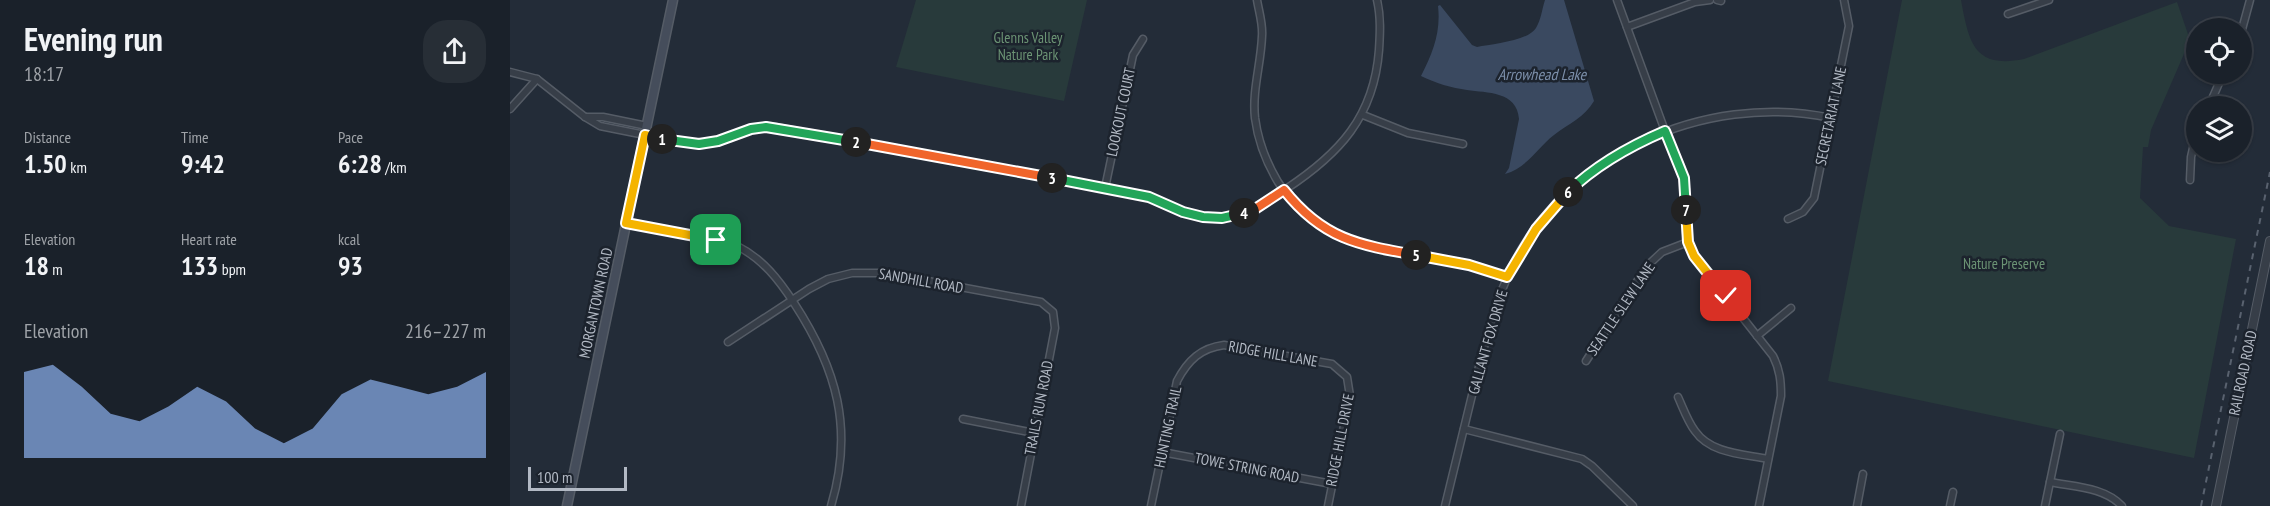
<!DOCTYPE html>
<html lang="en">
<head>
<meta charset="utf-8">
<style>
  :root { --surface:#1a212a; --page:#272e36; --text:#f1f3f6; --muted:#9fa3a8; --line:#383e47; --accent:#8cb1ef }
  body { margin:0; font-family:"PT Sans Narrow",sans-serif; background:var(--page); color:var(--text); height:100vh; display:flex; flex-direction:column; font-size:22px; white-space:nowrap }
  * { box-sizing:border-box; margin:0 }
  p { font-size:20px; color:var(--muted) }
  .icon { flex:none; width:33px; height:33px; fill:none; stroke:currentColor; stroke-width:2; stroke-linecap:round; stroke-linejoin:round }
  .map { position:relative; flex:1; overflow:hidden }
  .panel { display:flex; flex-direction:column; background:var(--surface); width:510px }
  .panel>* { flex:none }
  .tools { position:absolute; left:1676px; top:18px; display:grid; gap:12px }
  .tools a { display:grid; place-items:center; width:66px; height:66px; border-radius:50%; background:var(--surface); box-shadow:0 2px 4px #0004,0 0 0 2px var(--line); font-size:30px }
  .scale { position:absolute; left:18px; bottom:15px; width:99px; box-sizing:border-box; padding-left:6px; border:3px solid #b2b9c4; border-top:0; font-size:16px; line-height:21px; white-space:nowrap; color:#b2b9c4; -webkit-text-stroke:4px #1c232d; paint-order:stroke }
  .pin { position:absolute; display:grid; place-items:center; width:51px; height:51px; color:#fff; margin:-26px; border-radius:12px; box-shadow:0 3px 9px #0006 }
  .km { position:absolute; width:30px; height:30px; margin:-15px; border-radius:50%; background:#222; color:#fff; font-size:16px; line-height:30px; text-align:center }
  .round { display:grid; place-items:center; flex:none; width:63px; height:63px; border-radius:24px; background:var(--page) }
  .summary { display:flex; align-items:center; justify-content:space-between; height:102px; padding:0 24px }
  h1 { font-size:33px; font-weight:700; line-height:45px }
  .figures { display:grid; grid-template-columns:repeat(3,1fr); gap:9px; height:102px; padding:6px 24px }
  .figures div { display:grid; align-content:center }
  .figures b { font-size:26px; font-weight:700 }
  .figures small { font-size:16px; font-weight:400 }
  .figures p { font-size:16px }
  .chart { height:168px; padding:12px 24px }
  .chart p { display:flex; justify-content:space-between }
  .chart svg { width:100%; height:108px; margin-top:6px; fill:var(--accent); opacity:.7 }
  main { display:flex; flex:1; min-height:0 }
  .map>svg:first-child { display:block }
  .green { fill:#283a3b }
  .water { fill:#3a4960 }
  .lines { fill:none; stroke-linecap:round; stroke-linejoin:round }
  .minor-casing { stroke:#555c66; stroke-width:9 }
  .tertiary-casing { stroke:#555c66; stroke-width:10 }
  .secondary-casing { stroke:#555c66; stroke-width:11 }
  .minor { stroke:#373e48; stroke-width:6 }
  .tertiary { stroke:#373e48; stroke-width:8 }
  .secondary { stroke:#454d5b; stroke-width:8 }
  .rail { stroke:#59626f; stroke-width:2; stroke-dasharray:6 6; stroke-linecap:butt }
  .split-1-casing { stroke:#fff; stroke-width:12 }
  .split-2-casing { stroke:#fff; stroke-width:12 }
  .split-3-casing { stroke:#fff; stroke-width:12 }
  .split-4-casing { stroke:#fff; stroke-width:12 }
  .split-5-casing { stroke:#fff; stroke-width:12 }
  .split-6-casing { stroke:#fff; stroke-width:12 }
  .split-7-casing { stroke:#fff; stroke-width:12 }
  .split-8-casing { stroke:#fff; stroke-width:12 }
  .split-1 { stroke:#f5b400; stroke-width:8 }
  .split-2 { stroke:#22a559; stroke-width:8 }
  .split-3 { stroke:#f0652b; stroke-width:8 }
  .split-4 { stroke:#22a559; stroke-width:8 }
  .split-5 { stroke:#f0652b; stroke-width:8 }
  .split-6 { stroke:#f5b400; stroke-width:8 }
  .split-7 { stroke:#22a559; stroke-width:8 }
  .split-8 { stroke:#f5b400; stroke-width:8 }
  .labels { text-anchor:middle; stroke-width:5; stroke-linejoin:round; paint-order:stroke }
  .park-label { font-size:15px; fill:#6b9374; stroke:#1c232d }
  .street-label { font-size:15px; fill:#b2b9c4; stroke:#1c232d }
  .water-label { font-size:16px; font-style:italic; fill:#7c8faa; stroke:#1c232d }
</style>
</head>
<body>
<main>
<section class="panel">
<div class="summary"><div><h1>Evening run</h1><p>18:17</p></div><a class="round"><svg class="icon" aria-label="share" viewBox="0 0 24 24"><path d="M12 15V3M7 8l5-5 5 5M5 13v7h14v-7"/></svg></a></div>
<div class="figures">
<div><p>Distance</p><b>1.50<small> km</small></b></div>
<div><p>Time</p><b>9:42</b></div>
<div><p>Pace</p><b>6:28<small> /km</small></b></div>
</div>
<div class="figures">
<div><p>Elevation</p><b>18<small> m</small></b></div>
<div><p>Heart rate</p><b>133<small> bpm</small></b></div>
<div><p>kcal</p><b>93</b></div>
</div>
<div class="chart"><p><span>Elevation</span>216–227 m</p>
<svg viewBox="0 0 160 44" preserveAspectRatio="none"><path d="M0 44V9L10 6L20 15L30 26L40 29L50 23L60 15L70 21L80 32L90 38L100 32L110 18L120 12L130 15L140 18L150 15L160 9V44z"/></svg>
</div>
</section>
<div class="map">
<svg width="1760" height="506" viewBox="0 0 1760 506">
  <rect width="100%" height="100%" fill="#232c38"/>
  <g class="green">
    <path d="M406 0H577L554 101 386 67Z"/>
    <path d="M1392 0H1451C1459 43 1464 69 1514 59L1667 2 1680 40 1641 130 1638 147H1633L1630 198 1659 226 1726 239 1684 458 1318 381Z"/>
  </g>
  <path class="water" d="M1035 0H1054L1084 101C1075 117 1058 124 1044 135 1027 148 1017 168 995 174L999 168 1009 119C1007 91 977 93 957 90 942 88 925 83 911 76 923 53 931 32 928 6L930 5 962 45 967 47C982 44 1018 41 1026 28 1031 20 1032 9 1035 0Z"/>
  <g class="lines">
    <g class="minor-casing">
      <g id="minor">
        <path d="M747 0C749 12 753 24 752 36 751 64 742 90 745 118 748 141 756 162 768 182 814 254 884 248 958 264 971 267 984 272 997 277"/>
        <path d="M1107 0 1155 131 1171 167 1176 190V232L1178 242 1184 256 1263 356C1270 370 1271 381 1271 396L1249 506"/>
        <path d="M1207 0 1211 1"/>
        <path d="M1498 14 1539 0"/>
        <path d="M1117 27 1185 2 1200 0"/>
        <path d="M1731 33 1740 0"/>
        <path d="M0 72 27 79 75 117 90 126 135 135 189 144 208 141 241 129 265 127 639 197C663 208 687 220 714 217 738 215 756 202 776 189 829 154 864 117 869 50 870 34 871 17 867 0"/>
        <path d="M1699 106 1713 74"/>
        <path d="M0 109 27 79"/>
        <path d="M853 115 898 133 953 144"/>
        <path d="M75 117H93L137 126"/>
        <path d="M1680 180 1681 157 1686 135"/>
        <path d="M595 188 623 55 633 39"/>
        <path d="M1278 219 1293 212 1304 198 1339 26 1334 0"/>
        <path d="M116 223C139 227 161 231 183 236 198 238 214 240 227 246 253 259 269 280 284 303 327 369 344 429 321 506"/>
        <path d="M1247 336 1281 308"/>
        <path d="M218 342 299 289 318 279 342 273H375L531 302 543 312 545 328 511 506"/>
        <path d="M1076 361 1137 266 1152 252 1178 242"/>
        <path d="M1168 397C1173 408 1178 422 1185 431 1201 454 1234 454 1258 459"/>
        <path d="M453 419 524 433"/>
        <path d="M954 429 1072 459 1082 466 1123 506"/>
        <path d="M652 452 822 484"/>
        <path d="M1540 482C1565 487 1594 487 1612 506"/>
        <path d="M641 506 667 381C678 360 691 348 714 345L822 364 837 377 840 396 818 506"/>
        <path d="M935 506C945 465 955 424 965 383 974 347 982 312 997 278 1048 156 1195 91 1321 118"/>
        <path d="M1347 506 1353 474"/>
        <path d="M1440 506 1443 492"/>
        <path d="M1535 506 1550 434"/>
      </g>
    </g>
    <g class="tertiary-casing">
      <path id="tertiary" d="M1706 506 1760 241"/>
    </g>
    <g class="secondary-casing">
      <path id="secondary" d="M57 506 163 0"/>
    </g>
    <use href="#minor" class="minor"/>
    <use href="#tertiary" class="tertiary"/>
    <use href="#secondary" class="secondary"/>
    <path class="rail" d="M1691 506 1760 172"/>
  </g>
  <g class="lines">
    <g class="split-1-casing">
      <path id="split-1" d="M152 139 135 135 116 223 206 240"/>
    </g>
    <g class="split-2-casing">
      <path id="split-2" d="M152 139 189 144 208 141 241 129 256 127 346 142"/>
    </g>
    <g class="split-3-casing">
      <path id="split-3" d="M346 142 542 178"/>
    </g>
    <g class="split-4-casing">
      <path id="split-4" d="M542 178 639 197 673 212 693 217 712 218 734 213"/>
    </g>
    <g class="split-5-casing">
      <path id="split-5" d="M734 213 745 209 774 190C813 239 848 245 906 255"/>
    </g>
    <g class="split-6-casing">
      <path id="split-6" d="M906 255 959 265 997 277 1026 229 1058 192"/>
    </g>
    <g class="split-7-casing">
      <path id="split-7" d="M1058 192C1086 165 1120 146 1155 131L1174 178 1176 210"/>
    </g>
    <g class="split-8-casing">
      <path id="split-8" d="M1176 210 1178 242 1184 256 1216 296"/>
    </g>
    <use href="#split-1" class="split-1"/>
    <use href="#split-2" class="split-2"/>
    <use href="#split-3" class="split-3"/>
    <use href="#split-4" class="split-4"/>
    <use href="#split-5" class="split-5"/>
    <use href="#split-6" class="split-6"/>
    <use href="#split-7" class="split-7"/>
    <use href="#split-8" class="split-8"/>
  </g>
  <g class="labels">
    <g class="park-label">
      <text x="518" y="43">Glenns Valley<tspan x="518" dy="17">Nature Park</tspan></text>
      <text x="1494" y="269">Nature Preserve</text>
    </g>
    <g class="street-label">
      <text transform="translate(611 112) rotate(-78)" y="5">LOOKOUT COURT</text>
      <text transform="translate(1321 116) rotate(-78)" y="5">SECRETARIAT LANE</text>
      <text transform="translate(411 281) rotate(10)" y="5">SANDHILL ROAD</text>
      <text transform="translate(86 303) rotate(-78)" y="5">MORGANTOWN ROAD</text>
      <text transform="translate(1111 309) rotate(-56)" y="5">SEATTLE SLEW LANE</text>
      <text transform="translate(978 342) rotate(-74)" y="5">GALLANT FOX DRIVE</text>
      <text transform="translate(763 354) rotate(10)" y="5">RIDGE HILL LANE</text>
      <text transform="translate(1733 373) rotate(-78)" y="5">RAILROAD ROAD</text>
      <text transform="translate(529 408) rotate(-79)" y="5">TRAILS RUN ROAD</text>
      <text transform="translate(658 427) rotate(-78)" y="5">HUNTING TRAIL</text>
      <text transform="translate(830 440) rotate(-79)" y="5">RIDGE HILL DRIVE</text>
      <text transform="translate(737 468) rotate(11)" y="5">TOWE STRING ROAD</text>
    </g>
    <g class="water-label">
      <text x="1032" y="80">Arrowhead Lake</text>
    </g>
  </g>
</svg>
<div class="tools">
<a><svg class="icon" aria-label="locate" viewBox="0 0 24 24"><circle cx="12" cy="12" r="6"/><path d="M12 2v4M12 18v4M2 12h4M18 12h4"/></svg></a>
<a><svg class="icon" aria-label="layers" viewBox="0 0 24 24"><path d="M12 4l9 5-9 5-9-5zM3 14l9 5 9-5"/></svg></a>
</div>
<div class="scale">100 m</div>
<div class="pin" style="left:206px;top:240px;background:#1e9e55"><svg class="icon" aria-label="arrive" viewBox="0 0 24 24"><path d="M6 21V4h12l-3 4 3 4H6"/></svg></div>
<div class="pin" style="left:1216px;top:296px;background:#d93025"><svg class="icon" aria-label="check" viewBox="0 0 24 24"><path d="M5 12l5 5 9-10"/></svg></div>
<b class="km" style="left:152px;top:139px">1</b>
<b class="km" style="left:346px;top:142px">2</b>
<b class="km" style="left:542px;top:178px">3</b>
<b class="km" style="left:734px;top:213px">4</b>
<b class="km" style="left:906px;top:255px">5</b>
<b class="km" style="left:1058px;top:192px">6</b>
<b class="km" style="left:1176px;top:210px">7</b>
</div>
</main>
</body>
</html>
